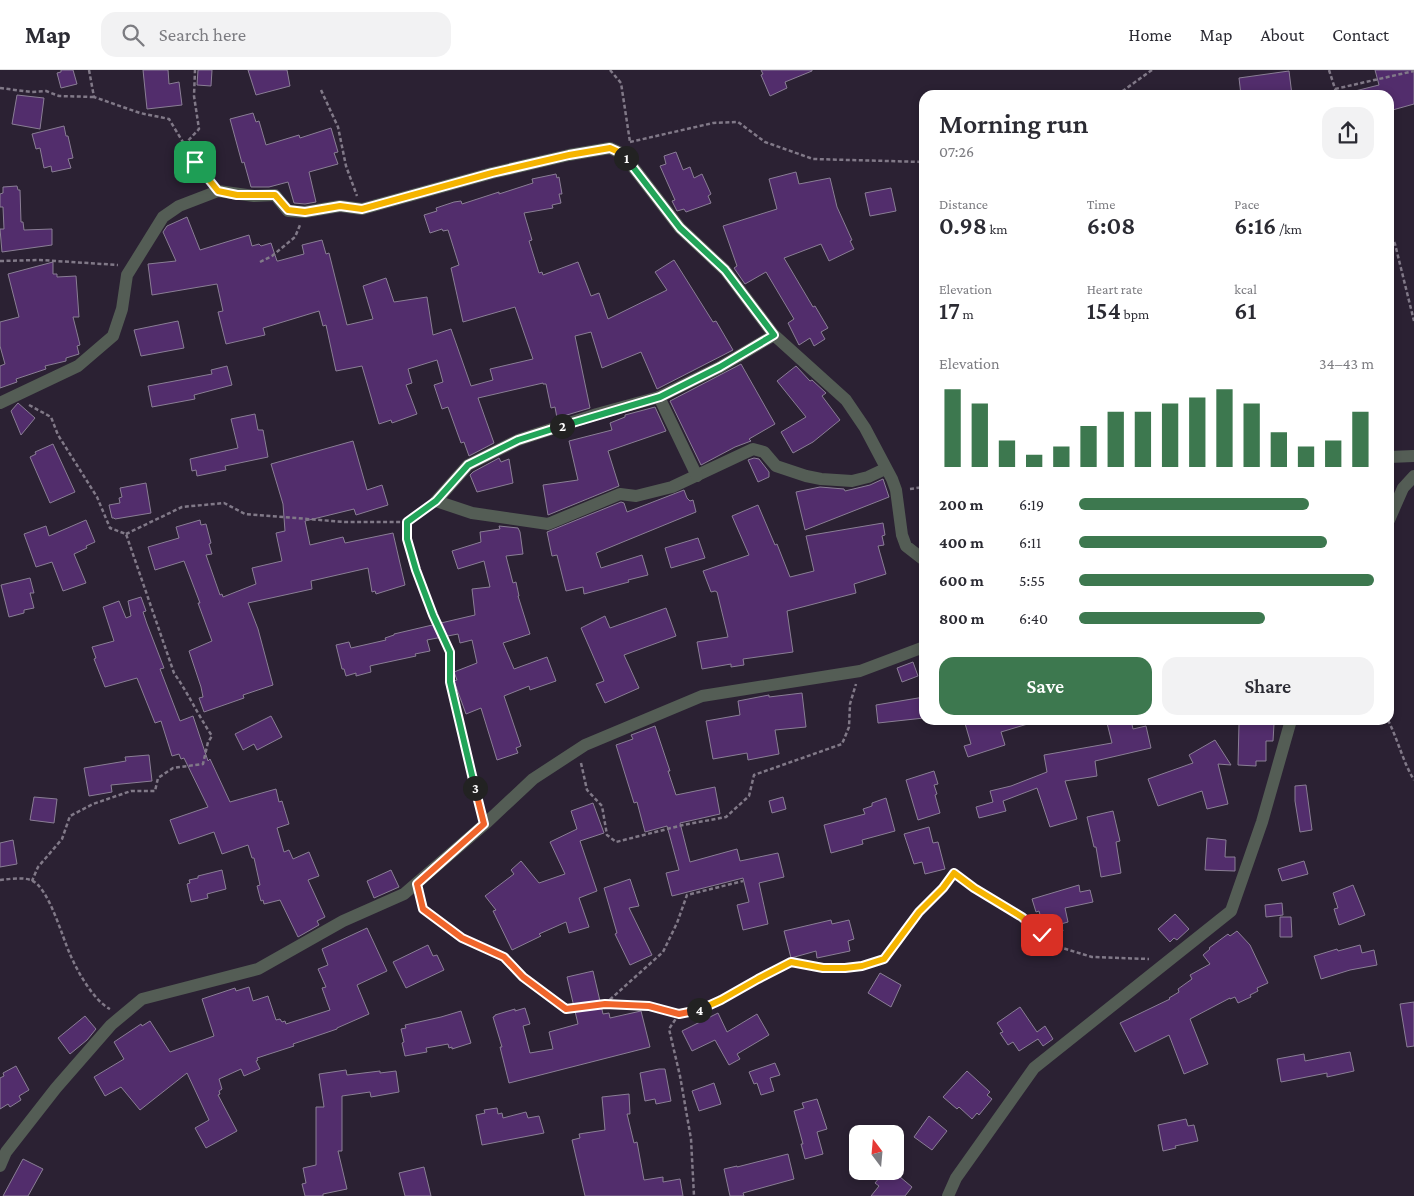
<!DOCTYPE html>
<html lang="en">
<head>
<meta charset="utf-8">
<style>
  :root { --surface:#fff; --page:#f2f2f3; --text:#2b2b33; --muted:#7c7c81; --line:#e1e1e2; --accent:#3d784f }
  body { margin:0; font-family:"Crimson Pro",serif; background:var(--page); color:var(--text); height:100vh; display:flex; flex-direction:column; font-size:19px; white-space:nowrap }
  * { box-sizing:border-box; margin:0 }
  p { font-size:16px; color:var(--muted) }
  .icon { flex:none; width:28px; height:28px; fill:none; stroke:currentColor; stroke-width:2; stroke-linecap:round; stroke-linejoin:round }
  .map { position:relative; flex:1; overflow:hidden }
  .details { position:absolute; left:919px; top:20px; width:475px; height:635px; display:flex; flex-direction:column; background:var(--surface); border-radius:15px; box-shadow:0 2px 8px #0003 }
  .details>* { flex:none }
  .needle { width:32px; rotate:344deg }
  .buttons { position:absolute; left:849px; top:1055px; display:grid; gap:10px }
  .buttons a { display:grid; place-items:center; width:55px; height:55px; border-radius:10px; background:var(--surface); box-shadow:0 2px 8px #0003; font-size:25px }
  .pin { position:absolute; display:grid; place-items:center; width:42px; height:42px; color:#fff; margin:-21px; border-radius:10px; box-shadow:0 2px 8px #0006 }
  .km { position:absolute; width:25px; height:25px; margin:-12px; border-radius:50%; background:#222; color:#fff; font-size:14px; line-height:25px; text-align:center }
  .round { display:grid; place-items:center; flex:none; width:52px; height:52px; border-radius:15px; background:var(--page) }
  .headline { display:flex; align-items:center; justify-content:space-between; height:85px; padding:0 20px }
  h1 { font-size:28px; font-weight:600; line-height:38px }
  .stats { display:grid; grid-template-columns:repeat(3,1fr); gap:8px; height:85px; padding:5px 20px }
  .stats div { display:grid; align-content:center }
  .stats b { font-size:25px; font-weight:600 }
  .stats small { font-size:14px; font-weight:400 }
  .stats p { font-size:14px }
  .chart { height:140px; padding:10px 20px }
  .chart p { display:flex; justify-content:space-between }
  .chart svg { width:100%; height:90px; margin-top:5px; stroke:var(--accent); stroke-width:6 }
  .primary-button { display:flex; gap:10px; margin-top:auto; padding:10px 20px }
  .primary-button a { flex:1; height:58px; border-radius:15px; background:var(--accent); color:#fff; font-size:20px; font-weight:600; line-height:58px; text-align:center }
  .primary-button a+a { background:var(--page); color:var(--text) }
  ul { padding:0 20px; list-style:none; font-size:16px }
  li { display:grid; grid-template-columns:80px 60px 1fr; align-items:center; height:38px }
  li i { height:12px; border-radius:6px; background:var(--accent) }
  header { display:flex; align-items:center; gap:30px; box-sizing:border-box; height:70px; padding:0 25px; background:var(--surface); border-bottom:1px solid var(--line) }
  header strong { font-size:24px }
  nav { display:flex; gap:28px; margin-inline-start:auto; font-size:18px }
  .search { width:350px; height:45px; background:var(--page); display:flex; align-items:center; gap:12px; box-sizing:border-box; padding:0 18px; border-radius:15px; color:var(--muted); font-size:19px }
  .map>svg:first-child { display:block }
  .building { fill:#522d6c; stroke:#8a7e95 }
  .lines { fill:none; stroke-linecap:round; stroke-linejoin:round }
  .path { stroke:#817988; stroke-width:2.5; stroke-dasharray:4 2.5; stroke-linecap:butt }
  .minor { stroke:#545d55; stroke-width:12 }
  .split-1-casing { stroke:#fff; stroke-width:10 }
  .split-2-casing { stroke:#fff; stroke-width:10 }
  .split-3-casing { stroke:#fff; stroke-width:10 }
  .split-4-casing { stroke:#fff; stroke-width:10 }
  .split-5-casing { stroke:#fff; stroke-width:10 }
  .split-1 { stroke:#f5b400; stroke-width:6 }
  .split-2 { stroke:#22a559; stroke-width:6 }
  .split-3 { stroke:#22a559; stroke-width:6 }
  .split-4 { stroke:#f0652b; stroke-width:6 }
  .split-5 { stroke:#f5b400; stroke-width:6 }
</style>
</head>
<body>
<header>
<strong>Map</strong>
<div class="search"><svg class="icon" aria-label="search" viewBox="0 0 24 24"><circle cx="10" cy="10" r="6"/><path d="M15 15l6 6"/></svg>Search here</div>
<nav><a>Home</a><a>Map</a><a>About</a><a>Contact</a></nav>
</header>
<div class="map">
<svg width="1414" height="1126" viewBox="0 0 1414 1126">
  <rect width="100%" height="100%" fill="#2b2133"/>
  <g class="building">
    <path d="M61 0H73L77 14 61 18 57 3 61 2Z"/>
    <path d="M143 0H168L169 14 179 12 182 35 147 39Z"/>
    <path d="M198 0H212L211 16 197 15Z"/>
    <path d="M248 0H287L290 16 256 25Z"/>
    <path d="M761 0H812V1L785 12 787 18 770 26 761 5 763 4Z"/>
    <path d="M1375 0H1414V34L1389 41V25H1355V21L1379 15Z"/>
    <path d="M1289 1 1292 25H1241L1239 8Z"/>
    <path d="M17 25 44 28 40 59 12 54Z"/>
    <path d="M253 43 256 52 259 51 266 75 299 65 300 68 331 58 338 82 334 83 338 94 309 102 316 132 305 134 294 133 288 112 269 117H251L244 92 242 93 230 49Z"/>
    <path d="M64 56 66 66H68L73 88 68 89 71 98 52 102 51 96 44 98 40 78 36 79 32 64Z"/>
    <path d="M676 82 683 100 690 97 694 108 702 104 711 124 708 126 711 133 686 142 684 139 677 141 672 131 675 130 660 96 666 94 664 86Z"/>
    <path d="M796 102 799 114 830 108 837 137 852 170 850 171 854 179 829 191 821 174 784 188 813 237 815 236 828 258 821 262 825 269 814 276 810 268 799 275 788 253 794 249 766 202 745 214 734 198 737 196 723 156 777 139 769 109Z"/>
    <path d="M556 104 557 108 559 107 562 124H559L561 133 552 135 553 138 524 143 532 170 529 171 539 203 542 202 543 205 578 192 591 226 599 223 608 249 667 220 655 202 674 190 713 252 716 251 733 280 657 319 641 282 602 298 591 262 575 266 590 338 557 348 555 337 551 338 546 314H543V313L478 328 494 373 469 386 464 372 461 373 448 337 442 339 434 315 443 312 437 290 408 299 412 313 406 315 417 344 392 353 391 350 379 354 362 296 336 301 326 255 323 256 319 241 263 258 265 265 226 274 218 242 223 241 217 214 152 225 148 194 176 191 163 162 167 156 187 147 200 180 249 165 252 176 259 174 261 176 271 173 277 191H278L304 184 302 175 322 170 326 184 329 183 347 255 373 249 363 216 386 208 394 232 427 227 433 265 451 259 471 316 493 310 490 299 533 289 515 237 463 252 451 198 459 195 448 160 443 161 442 159 430 163 424 145 437 141 436 138 454 132 461 131 462 134 499 122V124L533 113 532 109Z"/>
    <path d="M17 116 18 120H20L21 152H23L24 160 52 159V175L2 182 0 159H4L3 137H0V124L3 123V117Z"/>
    <path d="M891 118 896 141 870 146 865 123Z"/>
    <path d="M53 192V204H57V207L76 206 79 247H73L80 275 77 276 79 284 66 288V291L45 296 46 299 16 309 17 312 0 318V296L5 294 0 276V252L19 247 8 204Z"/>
    <path d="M178 251 184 278 141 286 134 260Z"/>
    <path d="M741 294 775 354 749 369 751 371 735 377 701 395 670 331Z"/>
    <path d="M227 296 232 315 194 325 195 329 152 337 148 316 212 304 211 300Z"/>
    <path d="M796 296 810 311 812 310 826 323 822 326 840 350 813 372 793 383 781 362 806 347 777 311Z"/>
    <path d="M18 333 35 348 21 365 11 341Z"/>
    <path d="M655 337 666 361 608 381 619 416 548 445 543 415 578 410 569 371 612 360 610 353 625 347V345Z"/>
    <path d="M255 344 258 360H263L268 387 225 396 226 400 197 406 196 400 192 401 190 389 238 378 231 349Z"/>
    <path d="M353 371 367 420 382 415 388 435 356 445 354 439 305 451 310 475 343 467 345 473 393 463 405 515 376 524 375 521 372 522 368 498 311 511 312 519 248 533 258 559 273 615 243 625 244 628 204 642 199 628 203 627 201 617 189 581 212 571 198 533H200L184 491 155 500 148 477 179 468 176 457 200 450 201 455 206 454 211 473 209 474 212 484 206 485 220 525 222 524 223 527 256 514 252 498 282 491 276 463 285 461 283 434 271 394Z"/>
    <path d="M53 374 75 422 50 433 30 387 36 384 35 382Z"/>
    <path d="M499 388 501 392 509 389 513 413 477 422 470 405 473 402Z"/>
    <path d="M754 388 759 389 769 402V407L758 412 748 390Z"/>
    <path d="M883 409 889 427 805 460 796 422 820 417 844 419 845 421 870 415Z"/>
    <path d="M146 413 151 443 115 449 114 448H112L109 435 120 433 119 428 122 427 120 418Z"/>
    <path d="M684 420 687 428 690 431 693 430 696 442 596 483 601 498 642 485 648 505 628 510 629 512 584 524 583 517 566 521 557 485 552 486 547 462 621 432 624 433 627 442Z"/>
    <path d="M758 435 775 475 777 474 790 507 814 501 806 466 883 453 885 465 882 466 884 475 878 476 886 504 854 514 856 523 787 541 793 582 743 589 744 595 731 597V594L702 599 697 572 728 567 717 522 715 521 711 522 703 501 749 485 732 446Z"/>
    <path d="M86 450 95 472 86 476 87 478 74 484 86 513 63 521 52 492 36 497 24 464 46 456 49 466Z"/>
    <path d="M499 456 518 458 520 462 523 484 506 486 513 513 516 512 519 526H518L530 564 503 573 514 599 547 587 556 611 530 620 529 616 504 626 521 676 516 678 518 683 497 690 481 638 466 644 454 611 457 610 454 602 477 593 472 570 460 573 458 564 427 570 430 581 415 584 416 586 374 595 370 596 371 602 356 606V603L346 606 344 599H342L336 575 349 572 351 578 386 570 385 568 394 565V564L475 545 472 519 490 517 484 491 458 499 452 481 481 472 480 462 500 459Z"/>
    <path d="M698 468 705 488 671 498 665 478Z"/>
    <path d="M30 508 34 523H30L34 538 24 540V543L9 547 1 515Z"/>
    <path d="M141 527 146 541 143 542 147 554 164 598 160 599 180 651 193 646 208 691 210 689 230 732 276 719 279 732 282 731 289 754 277 758 284 782 289 780 293 789 309 782 319 806 308 810 325 847 317 851 319 855 298 867 280 830 264 834 263 830 261 831 257 816 260 815 254 788H252L248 775 222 784 214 762 179 774 170 750 208 737 184 688 181 689 179 684 172 686 161 651 155 653 137 608 105 617 94 589 96 588 92 577 114 571 103 537 119 531 126 548 131 546 128 531Z"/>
    <path d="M666 538 676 566 624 585 639 618 605 633 596 614 604 611 581 558 605 546 610 558Z"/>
    <path d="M913 592 918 606 902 612 897 598Z"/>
    <path d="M802 623 806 657 775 660 779 684 748 690 747 683 713 689 706 651 740 645 738 631 769 625V627Z"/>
    <path d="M924 627V648L878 653 876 635Z"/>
    <path d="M271 646 282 667 257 680 254 674 243 680 235 664Z"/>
    <path d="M964 650H1031V653L1001 662 1005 675 968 687 964 676 971 674Z"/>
    <path d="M1118 650H1131L1133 659 1146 656 1151 678 1095 691 1097 706 1065 711 1077 749 1050 757 1037 718 1003 731 1006 741 979 748 976 737 993 732 990 721 1011 716 1047 702 1044 685 1112 673 1107 653Z"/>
    <path d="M1239 653 1274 654 1273 671H1266V691H1256V696L1238 695Z"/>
    <path d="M655 656 670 701H668L676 725 715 717 720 744 680 753 690 792 737 779 740 791 778 783 784 807 759 813 768 854 743 860 737 835 749 832 743 808 672 826 666 803 679 800 667 756 645 762 637 732 634 733 616 675 633 669 631 665Z"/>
    <path d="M1215 670 1231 695 1218 694 1228 734 1207 739 1202 721 1158 736 1148 709 1193 693 1189 685Z"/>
    <path d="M149 685 152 711 111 715 112 722 89 726 84 698 126 691 125 687Z"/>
    <path d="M934 701 938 714 934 715 937 724 935 725 940 743 918 750 906 710Z"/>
    <path d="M1306 715 1312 760 1300 762 1295 731V716Z"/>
    <path d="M34 727 57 729 54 753 30 750Z"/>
    <path d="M783 727 786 739 772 743 769 731Z"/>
    <path d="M886 728 895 761 862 770 863 774 831 783 824 755 865 744 863 739 872 736V733Z"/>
    <path d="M593 733 604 763 580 771 597 821 579 828 589 857 569 863 566 852 539 864 541 866 512 880 493 841 496 840 485 826 514 804 511 800 521 791 539 813 565 804 550 772 577 759 571 741Z"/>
    <path d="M1113 741 1120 771 1116 772 1121 803 1101 807 1096 777H1094L1087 747Z"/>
    <path d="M929 757 933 773 938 772 945 799 925 804 922 792 914 794 904 764Z"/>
    <path d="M1207 768 1226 770 1225 787H1235V801L1205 800Z"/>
    <path d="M13 770 17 794 0 797V773Z"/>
    <path d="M1304 791 1308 804 1282 811 1278 799Z"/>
    <path d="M222 800 226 819 207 824 208 828 191 832 187 814 190 813 189 810 198 808V806Z"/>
    <path d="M391 800 399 817 374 828 367 811Z"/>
    <path d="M630 809 639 836 629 838 652 885 630 895 615 864 617 863 604 818Z"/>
    <path d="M1079 815 1080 822 1090 820 1093 832 1065 838 1068 852 1061 854 1063 861 1046 866 1039 841 1036 842 1032 829Z"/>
    <path d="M1353 815 1365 845 1339 855 1334 839 1338 838 1333 823Z"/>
    <path d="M1282 833 1283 845 1266 847 1265 835Z"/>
    <path d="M1175 844 1189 859 1177 870 1174 868 1170 872 1158 859Z"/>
    <path d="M1280 847H1291L1292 867H1280Z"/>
    <path d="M831 850 832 854 849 850 854 869 848 871 850 881 817 888 816 881 791 888 784 861Z"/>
    <path d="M367 858 387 901 357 915 369 944 337 958V959L293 974 294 976 257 988 258 990 256 991 260 999 244 1006 241 999 219 1009 222 1019 219 1021 220 1024 218 1025 237 1061 206 1078 195 1058 209 1050 187 1003 140 1040 121 1017 105 1026 94 1007 124 989 114 972 141 954 142 956 150 951 170 982 214 966 202 929 235 918 236 921 249 917 253 931 268 926 276 950 280 949 282 952 285 951 286 954 330 940 322 918 326 917 318 899 328 895 322 879Z"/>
    <path d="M1237 861 1250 875 1268 913 1257 918 1258 921 1250 925 1251 927 1238 933 1235 927 1230 929V928L1190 949 1208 994 1184 1004 1169 965 1135 982 1120 953 1170 929 1169 928 1179 922 1178 919 1192 909 1190 905 1210 894 1203 885 1210 879 1209 878 1228 864 1230 866Z"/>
    <path d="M428 875 433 886 437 885 444 900 406 918 393 892Z"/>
    <path d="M1360 875 1362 883 1374 880 1377 895 1350 900 1321 909 1314 886 1337 879 1338 881Z"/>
    <path d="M593 901 603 944 609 943 610 948 641 941 650 977 509 1013 500 977H502L493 947 495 946V945L515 939V941L525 938 530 954 523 956 530 983 553 979 549 962 578 954 567 907Z"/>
    <path d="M880 903 901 915 891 937 868 923Z"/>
    <path d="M1414 932V976L1407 977 1400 934Z"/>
    <path d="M1020 937 1037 962 1045 956 1053 969 1043 976 1038 969 1019 981 1013 972 1008 975 1000 963 1003 962 997 953Z"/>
    <path d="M461 941 471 973 452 979V977L449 978 448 974 426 978 427 982 405 986 402 973 404 972 401 959 406 958 405 955 441 947Z"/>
    <path d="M718 943 727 962 757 944 769 965 737 984 740 989 729 995 715 970 692 981 682 961Z"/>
    <path d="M85 946 96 959 87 970 70 984 58 968Z"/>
    <path d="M1350 982 1354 1001 1327 1007V1003L1281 1012 1277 989 1304 984 1305 991Z"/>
    <path d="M775 993 780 1005 770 1008 774 1021 761 1025 757 1013 754 1014 749 1002Z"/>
    <path d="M16 996 29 1020 19 1026 21 1030 10 1037 8 1034 0 1039V1008L4 1006 3 1003Z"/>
    <path d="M659 999H665L671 1031 656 1034 655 1029 645 1031 640 1003Z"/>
    <path d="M346 1000 347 1005 380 1001V1003L396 1001 399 1022 371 1027 370 1022 342 1026V1081H338L347 1119 323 1124V1126H305L302 1114 306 1113 303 1098 316 1095V1037H324L319 1004Z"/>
    <path d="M967 1001 990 1022 987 1025 992 1029 979 1045 977 1043 972 1049 959 1037 957 1039 943 1027Z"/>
    <path d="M714 1013 721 1034 699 1041 692 1021Z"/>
    <path d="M629 1024 630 1044H627L634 1073 637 1072 644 1110 663 1107V1112L680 1109 683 1126H585L572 1070 580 1068 579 1064 605 1060 602 1027Z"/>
    <path d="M817 1029 827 1059 817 1062 823 1084 805 1089 801 1074H803L794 1041 804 1038 802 1033Z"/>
    <path d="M497 1038 498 1044 502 1043 503 1048 526 1042 528 1048 539 1046 544 1063 482 1075 476 1045 485 1043 484 1040Z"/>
    <path d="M929 1046 947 1061 932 1080 914 1067Z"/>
    <path d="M1186 1049 1188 1056 1194 1055 1198 1071 1175 1076 1176 1078 1163 1081 1158 1055Z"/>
    <path d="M788 1084 794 1109 743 1123 744 1126H730L724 1099 737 1096V1097Z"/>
    <path d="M23 1089 43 1099 28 1126H3Z"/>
    <path d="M424 1097 431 1126H405L399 1103Z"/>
    <path d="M885 1101H893L912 1117 905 1126H871L879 1116 875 1113Z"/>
  </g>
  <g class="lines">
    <g class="path">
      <path d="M89 0 94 27 140 43 169 49 195 92 209 110"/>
      <path d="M610 0 621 13 630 72"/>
      <path d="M1329 0 1337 25"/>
      <path d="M0 18 31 22 46 21 59 26 94 27"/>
      <path d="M1335 19 1414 1"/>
      <path d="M321 20 338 57 346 96 357 126"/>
      <path d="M1117 25 1152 0"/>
      <path d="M630 72 713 53 738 52 765 72 813 89 924 92"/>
      <path d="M184 75 199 59 194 26 195 0"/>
      <path d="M1389 160 1395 174 1414 251"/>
      <path d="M0 191 40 190 118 195"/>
      <path d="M260 192 272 186 295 167 300 155"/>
      <path d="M29 335 51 347 58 365 97 427 110 458 126 464 174 603C188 623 198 645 212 666L208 672 203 694 173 698 158 708 155 721H131L93 734 70 746 62 769 38 797 32 811"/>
      <path d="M910 419 924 417"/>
      <path d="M407 452V469L416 500 449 582V612L480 739"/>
      <path d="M126 464 182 437 224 433 245 444 345 452H407L425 439"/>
      <path d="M1388 650C1398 670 1403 692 1414 710"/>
      <path d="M581 693 587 720 602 736 607 765 616 772 683 755 726 747 749 726 754 705 842 674 849 657 850 634 856 614"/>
      <path d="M0 810C10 809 21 807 31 810 49 817 62 867 70 884 77 901 94 931 110 939"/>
      <path d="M421 827 423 839 462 868 504 887 523 907 566 939 605 934 649 936 679 944 700 940 721 931 757 909 791 892 823 898H845L861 896 884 889 919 842 943 818 955 803 974 818 1022 847 1056 876 1092 887 1149 889"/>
      <path d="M605 934 663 882 677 853 687 825 743 811"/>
      <path d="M679 944 669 959 680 1006 691 1069 694 1126"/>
    </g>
    <g class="minor">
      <path d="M774 265 720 297 659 327 597 344 518 370 468 395 436 431 472 443 548 454 620 424 636 426 672 417 753 379 764 382 776 396 806 406 821 409 852 411 868 407 885 399"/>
      <path d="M659 327 697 406"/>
      <path d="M0 333 78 296 113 266 122 239 127 205 163 147 179 136 218 121 254 126 275 125 288 141 305 142 340 136 362 139 492 103 569 85 610 78 623 84 680 158 725 200 774 265 846 330 865 358 892 409 896 420 902 465 906 476 924 490"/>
      <path d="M1389 387 1414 386"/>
      <path d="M1389 450 1403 418 1414 406"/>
      <path d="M0 1096 6 1082 56 1018 111 955 142 929 258 899 343 851 404 824 485 754 533 709 585 675 702 626 860 601 924 577"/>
      <path d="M948 1126 956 1108 1034 998 1231 841 1262 752 1291 650"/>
    </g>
  </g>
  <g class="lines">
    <g class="split-1-casing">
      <path id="split-1" d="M195 92 218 121 237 125H275L288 140 305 142 340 136 362 139 492 103 569 85 610 78 623 84 626 88"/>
    </g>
    <g class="split-2-casing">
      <path id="split-2" d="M562 356 660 327 720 297 774 265 725 200 680 158 626 88"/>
    </g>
    <g class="split-3-casing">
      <path id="split-3" d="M475 718 450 612V582L433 545 416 500 407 469V452L436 431 468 395 518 370 562 356"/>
    </g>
    <g class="split-4-casing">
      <path id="split-4" d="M475 718 484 754 417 814 423 839 462 868 504 887 523 907 566 939 605 934 649 936 679 944 699 940"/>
    </g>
    <g class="split-5-casing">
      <path id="split-5" d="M699 940 721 930 758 909 791 892 823 898H845L862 896 884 889 919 842 943 818 954 803 974 818 1022 847 1042 865"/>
    </g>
    <use href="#split-1" class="split-1"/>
    <use href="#split-2" class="split-2"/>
    <use href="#split-3" class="split-3"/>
    <use href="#split-4" class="split-4"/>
    <use href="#split-5" class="split-5"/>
  </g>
</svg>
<div class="buttons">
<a><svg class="needle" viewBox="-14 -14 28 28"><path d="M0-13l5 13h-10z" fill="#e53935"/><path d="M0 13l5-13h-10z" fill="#7c7c81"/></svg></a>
</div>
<div class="pin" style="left:195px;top:92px;background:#1e9e55"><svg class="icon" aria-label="arrive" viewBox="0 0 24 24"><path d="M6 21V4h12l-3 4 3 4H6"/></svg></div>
<div class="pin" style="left:1042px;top:865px;background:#d93025"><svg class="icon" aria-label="check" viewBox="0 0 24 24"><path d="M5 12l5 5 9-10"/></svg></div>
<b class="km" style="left:626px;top:88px">1</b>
<b class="km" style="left:562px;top:356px">2</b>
<b class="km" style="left:475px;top:718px">3</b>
<b class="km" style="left:699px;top:940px">4</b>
<section class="details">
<div class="headline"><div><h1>Morning run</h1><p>07:26</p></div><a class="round"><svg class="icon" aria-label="share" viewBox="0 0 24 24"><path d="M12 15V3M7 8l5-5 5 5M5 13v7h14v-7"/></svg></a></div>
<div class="stats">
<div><p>Distance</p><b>0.98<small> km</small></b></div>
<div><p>Time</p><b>6:08</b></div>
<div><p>Pace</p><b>6:16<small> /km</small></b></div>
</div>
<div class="stats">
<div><p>Elevation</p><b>17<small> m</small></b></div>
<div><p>Heart rate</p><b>154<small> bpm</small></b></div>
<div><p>kcal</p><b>61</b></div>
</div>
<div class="chart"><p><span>Elevation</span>34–43 m</p>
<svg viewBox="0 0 160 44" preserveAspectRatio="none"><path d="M5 44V6M15 44V13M25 44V31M35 44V38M45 44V34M55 44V24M65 44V17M75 44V17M85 44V13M95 44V10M105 44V6M115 44V13M125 44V27M135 44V34M145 44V31M155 44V17"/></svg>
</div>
<ul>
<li><b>200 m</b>6:19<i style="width:78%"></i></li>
<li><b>400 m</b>6:11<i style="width:84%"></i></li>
<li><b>600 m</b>5:55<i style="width:100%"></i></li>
<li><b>800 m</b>6:40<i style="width:63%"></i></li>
</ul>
<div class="primary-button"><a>Save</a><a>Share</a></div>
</section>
</div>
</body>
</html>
